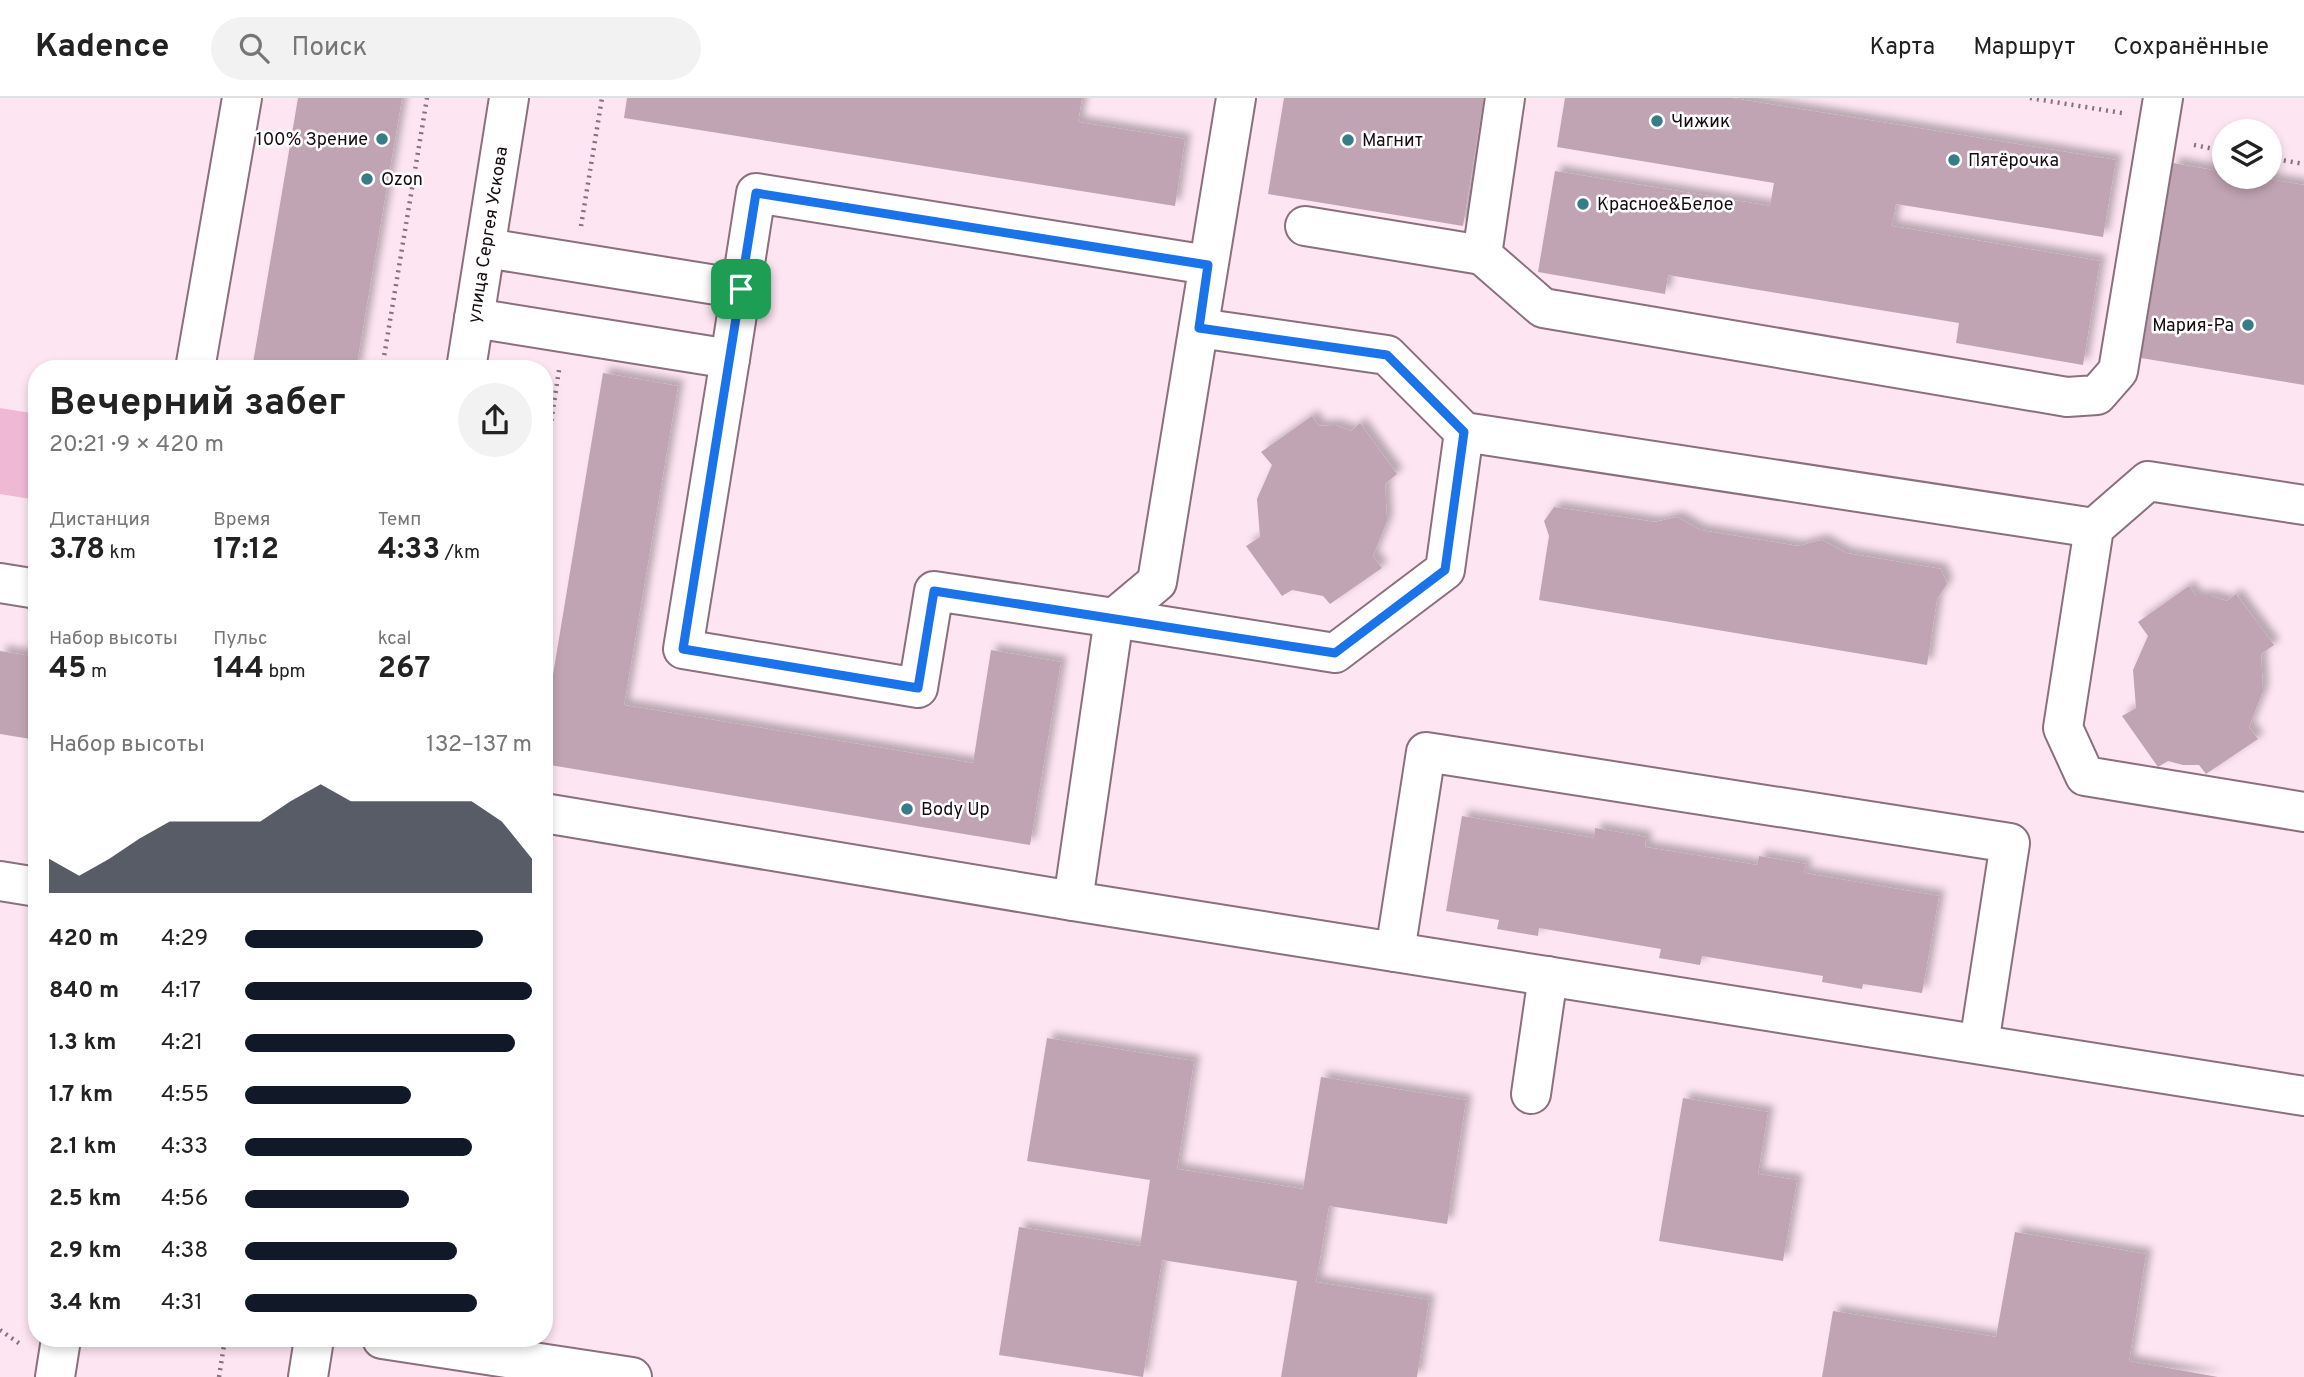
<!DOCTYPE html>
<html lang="ru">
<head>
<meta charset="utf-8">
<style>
  :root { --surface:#fff; --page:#f2f2f2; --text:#222; --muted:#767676; --line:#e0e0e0; --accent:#111827 }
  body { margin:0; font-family:Overpass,sans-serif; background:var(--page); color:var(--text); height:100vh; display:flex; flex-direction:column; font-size:26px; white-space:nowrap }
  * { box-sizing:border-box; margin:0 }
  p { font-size:23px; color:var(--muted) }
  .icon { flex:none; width:38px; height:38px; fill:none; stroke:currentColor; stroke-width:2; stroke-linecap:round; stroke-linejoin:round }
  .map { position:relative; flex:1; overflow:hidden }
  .drawer { position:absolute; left:28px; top:262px; width:525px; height:987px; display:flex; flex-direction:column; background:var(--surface); border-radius:28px; box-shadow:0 4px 10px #0003 }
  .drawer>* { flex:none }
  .buttons { position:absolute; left:2212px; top:21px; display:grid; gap:14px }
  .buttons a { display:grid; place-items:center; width:70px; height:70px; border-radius:50%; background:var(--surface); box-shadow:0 4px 10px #0003; font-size:35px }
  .pin { position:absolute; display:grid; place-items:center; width:60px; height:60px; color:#fff; margin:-30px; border-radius:14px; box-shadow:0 4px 10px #0006 }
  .round { display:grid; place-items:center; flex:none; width:74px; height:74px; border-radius:37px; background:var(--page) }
  .head { display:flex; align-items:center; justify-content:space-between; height:119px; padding:0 21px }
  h1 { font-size:38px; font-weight:700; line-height:52px }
  .figures { display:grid; grid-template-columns:repeat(3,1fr); gap:10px; height:119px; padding:7px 21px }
  .figures div { display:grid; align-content:center }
  .figures b { font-size:30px; font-weight:700 }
  .figures small { font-size:19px; font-weight:400 }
  .figures p { font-size:19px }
  .chart { height:196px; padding:14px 21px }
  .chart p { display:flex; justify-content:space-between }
  .chart svg { width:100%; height:126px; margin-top:7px; fill:var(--accent); opacity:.7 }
  ul { padding:0 21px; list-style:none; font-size:23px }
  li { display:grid; grid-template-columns:112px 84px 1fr; align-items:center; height:52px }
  li i { height:18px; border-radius:9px; background:var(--accent) }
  header { display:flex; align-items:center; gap:42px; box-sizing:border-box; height:98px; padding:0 35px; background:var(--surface); border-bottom:2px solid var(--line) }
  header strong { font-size:33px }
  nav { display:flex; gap:38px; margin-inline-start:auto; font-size:24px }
  .search { width:490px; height:63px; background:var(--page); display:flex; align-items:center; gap:18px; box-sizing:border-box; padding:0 24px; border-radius:38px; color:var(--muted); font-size:26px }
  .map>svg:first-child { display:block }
  .green { fill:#efb9d5 }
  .building { fill:#c1a4b3; filter:url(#shadow) }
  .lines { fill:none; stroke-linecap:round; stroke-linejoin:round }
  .minor-casing { stroke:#8a6f7d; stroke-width:42 }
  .path { stroke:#82727a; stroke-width:4.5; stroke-dasharray:2 5; stroke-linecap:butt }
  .minor { stroke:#fff; stroke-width:38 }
  .route-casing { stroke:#fff; stroke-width:14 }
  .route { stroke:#1a73e8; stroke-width:9 }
  .poi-dot { fill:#377d88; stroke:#fff; stroke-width:2.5 }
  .labels { text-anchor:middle; stroke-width:5; stroke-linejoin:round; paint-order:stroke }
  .poi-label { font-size:18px; fill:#150b10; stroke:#fff; text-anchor:start }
  .street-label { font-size:18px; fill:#150b10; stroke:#fff }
</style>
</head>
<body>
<header>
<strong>Kadence</strong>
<div class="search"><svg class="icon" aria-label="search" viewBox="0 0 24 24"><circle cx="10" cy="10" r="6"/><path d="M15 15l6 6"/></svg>Поиск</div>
<nav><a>Карта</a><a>Маршрут</a><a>Сохранённые</a></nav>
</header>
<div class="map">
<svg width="2304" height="1279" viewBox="0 0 2304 1279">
  <defs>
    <filter id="shadow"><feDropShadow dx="6" dy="-6" stdDeviation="3.5" flood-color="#0004"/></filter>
  </defs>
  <rect width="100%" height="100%" fill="#fde5f1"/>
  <path class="green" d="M0 310 37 316V402L0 396Z"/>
  <g class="building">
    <path d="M298 0H402L356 271H252Z"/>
    <path d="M627 0H1082L1078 24 1185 41 1175 108 624 20Z"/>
    <path d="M1284 0H1484L1463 128 1268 96Z"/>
    <path d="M1565 0H1732L2116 62 2103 139 1896 106 1892 128 2100 163 2083 267 1956 245 1959 225 1668 177 1665 196 1538 174 1555 73 1770 108 1774 85 1557 49Z"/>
    <path d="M2173 65 2224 74V79H2256L2304 87V287L2141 260Z"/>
    <path d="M603 275 678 288 624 607 973 665 991 552 1061 564 1030 747 544 666V631Z"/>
    <path d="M1312 318 1319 328 1335 327 1351 333 1360 325 1397 376 1385 386 1387 423 1373 458 1382 470 1330 506 1323 498 1292 492 1282 498 1246 448 1260 439 1257 401 1272 367 1261 354Z"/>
    <path d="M1554 409 1655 424 1677 419 1700 432 1798 448 1822 442 1846 455 1941 471 1947 486 1937 501 1927 567 1539 502 1549 438 1544 423Z"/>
    <path d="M2189 488 2196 498H2211L2227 503 2236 496 2274 547 2261 556 2263 593 2249 629 2258 641 2206 676 2199 667H2183L2168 663 2158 669 2122 618 2136 610 2133 572 2148 538 2138 524Z"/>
    <path d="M0 553 37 559V642L0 636Z"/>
    <path d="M1462 718 1594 740 1595 730 1646 739 1645 749 1757 767 1759 758 1806 766 1804 775 1939 798 1922 895 1863 886 1862 891 1822 884 1823 878 1702 858 1700 867 1659 860 1661 851 1539 830 1538 838 1497 831 1499 822 1446 813Z"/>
    <path d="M1047 940 1194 963 1177 1071 1303 1091 1321 979 1466 1002 1447 1126 1329 1108 1316 1184 1429 1202 1417 1279H1281L1297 1183 1162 1162 1143 1279 999 1257 1019 1129 1140 1148 1150 1082 1027 1063Z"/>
    <path d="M1683 1000 1768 1014 1758 1076 1797 1082 1783 1163 1659 1143Z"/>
    <path d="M2015 1134 2146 1156 2129 1263 2218 1279H1822L1833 1213 1996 1239Z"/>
  </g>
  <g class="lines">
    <g class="minor-casing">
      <g id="minor">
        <path d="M1305 128 1482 157 1505 0"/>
        <path d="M486 150 741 191"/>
        <path d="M1482 157 1543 210 2067 299 2097 297 2118 273 2163 0"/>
        <path d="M474 220 730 261 683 551 918 590 934 493 1114 520 1073 803 544 715"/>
        <path d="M1199 230 1387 257 1464 334"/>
        <path d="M730 261 756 95 1208 167"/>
        <path d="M195 271 242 0"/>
        <path id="s1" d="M466 271 509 0"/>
        <path d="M2304 407 2148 383 2094 430 2063 630 2085 678 2304 714"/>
        <path d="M0 485 37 491"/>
        <path d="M1114 520 1335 555 1445 472 1464 334 2094 430"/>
        <path d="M1114 520 1157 484 1236 0"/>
        <path d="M0 783 37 789"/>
        <path d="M1073 803 2304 998"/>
        <path d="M1395 854 1426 654 2010 745 1979 946"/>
        <path d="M1531 996 1548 878"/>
        <path d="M382 1241 632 1279"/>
        <path d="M55 1279 61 1241"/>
        <path d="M308 1279 314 1241"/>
      </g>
    </g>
    <g class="path">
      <path d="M2030 0 2122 15"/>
      <path d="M2194 47 2224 53"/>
      <path d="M2270 60 2304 66"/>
      <path d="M581 128 602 0"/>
      <path d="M382 271 427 0"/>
      <path d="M544 371 559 272"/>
      <path d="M0 1232 23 1248"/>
      <path d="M219 1279 225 1241"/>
    </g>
    <use href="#minor" class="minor"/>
  </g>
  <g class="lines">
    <g class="route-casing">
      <path id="route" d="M756 95 1208 167 1199 230 1387 257 1464 334 1445 472 1335 555 934 493 918 590 683 551Z"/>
    </g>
    <use href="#route" class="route"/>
  </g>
  <g class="poi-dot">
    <circle cx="1657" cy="23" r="7"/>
    <circle cx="382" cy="41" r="7"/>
    <circle cx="1348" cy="42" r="7"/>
    <circle cx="1954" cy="62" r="7"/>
    <circle cx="367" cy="81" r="7"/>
    <circle cx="1583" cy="106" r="7"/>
    <circle cx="2248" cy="227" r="7"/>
    <circle cx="907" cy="711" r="7"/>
  </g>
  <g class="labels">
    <g class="poi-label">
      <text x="1671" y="29">Чижик</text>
      <text x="368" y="47" text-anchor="end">100% Зрение</text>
      <text x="1362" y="48">Магнит</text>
      <text x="1968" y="68">Пятёрочка</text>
      <text x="381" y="87">Ozon</text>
      <text x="1597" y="112">Красное&amp;Белое</text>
      <text x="2234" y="233" text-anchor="end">Мария-Ра</text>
      <text x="921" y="717">Body Up</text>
    </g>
    <g class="street-label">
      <text dy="6" stroke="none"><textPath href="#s1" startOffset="136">улица Сергея Ускова</textPath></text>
    </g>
  </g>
</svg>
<div class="buttons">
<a><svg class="icon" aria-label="layers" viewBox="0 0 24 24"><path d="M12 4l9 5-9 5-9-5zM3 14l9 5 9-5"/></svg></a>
</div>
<div class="pin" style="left:741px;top:191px;background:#1e9e55"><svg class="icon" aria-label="arrive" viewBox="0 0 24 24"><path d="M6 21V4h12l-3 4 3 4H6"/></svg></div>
<section class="drawer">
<div class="head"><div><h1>Вечерний забег</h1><p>20:21 · 9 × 420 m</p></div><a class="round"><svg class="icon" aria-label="share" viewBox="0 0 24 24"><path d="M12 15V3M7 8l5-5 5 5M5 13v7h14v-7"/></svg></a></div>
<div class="figures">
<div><p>Дистанция</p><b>3.78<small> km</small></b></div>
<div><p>Время</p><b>17:12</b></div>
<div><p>Темп</p><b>4:33<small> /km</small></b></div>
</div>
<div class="figures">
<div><p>Набор высоты</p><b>45<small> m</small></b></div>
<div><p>Пульс</p><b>144<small> bpm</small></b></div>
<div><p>kcal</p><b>267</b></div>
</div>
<div class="chart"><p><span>Набор высоты</span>132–137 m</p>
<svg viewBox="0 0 160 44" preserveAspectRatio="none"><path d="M0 44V32L10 38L20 32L30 25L40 19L50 19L60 19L70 19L80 12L90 6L100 12L110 12L120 12L130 12L140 12L150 19L160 32V44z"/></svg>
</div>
<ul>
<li><b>420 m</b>4:29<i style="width:83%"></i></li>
<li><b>840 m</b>4:17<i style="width:100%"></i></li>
<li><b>1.3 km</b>4:21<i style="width:94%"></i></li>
<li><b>1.7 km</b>4:55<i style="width:58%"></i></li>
<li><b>2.1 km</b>4:33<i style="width:79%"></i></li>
<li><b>2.5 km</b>4:56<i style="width:57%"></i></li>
<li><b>2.9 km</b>4:38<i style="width:74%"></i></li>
<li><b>3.4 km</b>4:31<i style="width:81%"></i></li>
</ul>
</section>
</div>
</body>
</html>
